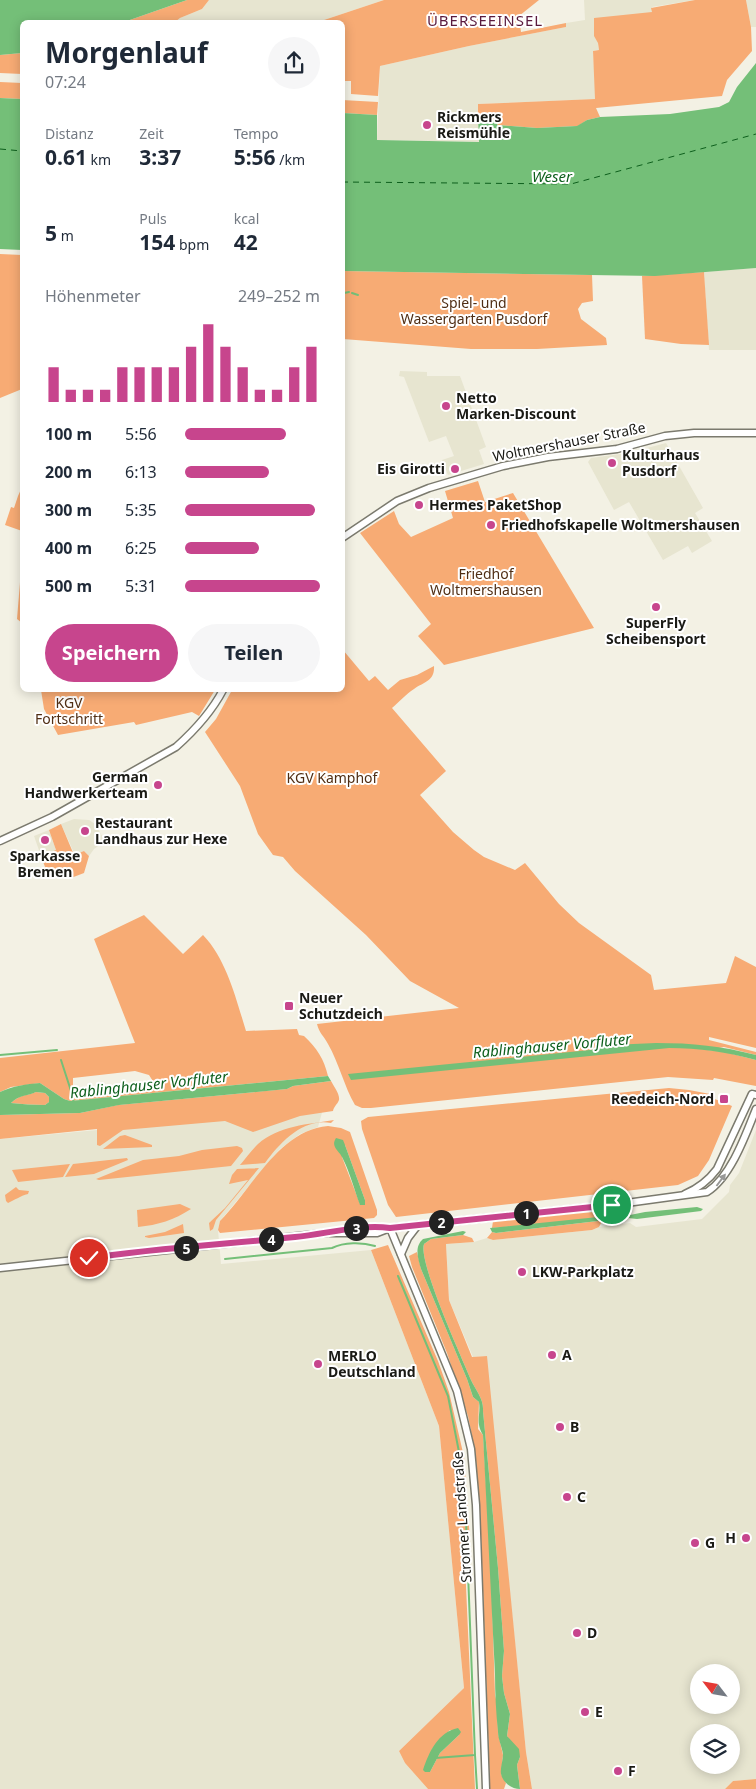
<!DOCTYPE html>
<html lang="de">
<head>
<meta charset="utf-8">
<style>
  :root { --surface:#fff; --page:#f6f6f7; --text:#1f2937; --muted:#747a83; --accent:#c7458d }
  body { margin:0; font-family:"Noto Sans",sans-serif; background:var(--page); color:var(--text); height:100vh; display:flex; flex-direction:column; font-size:19px; white-space:nowrap }
  * { box-sizing:border-box; margin:0 }
  p { font-size:16px; color:var(--muted) }
  .icon { flex:none; width:28px; height:28px; fill:none; stroke:currentColor; stroke-width:2; stroke-linecap:round; stroke-linejoin:round }
  .map { position:relative; flex:1; overflow:hidden }
  .details { position:absolute; left:20px; top:20px; width:325px; height:672px; display:flex; flex-direction:column; background:var(--surface); border-radius:8px; box-shadow:0 2px 12px #0003 }
  .details>* { flex:none }
  .needle { width:32px; rotate:301deg }
  .controls { position:absolute; left:690px; top:1664px; display:grid; gap:10px }
  .controls a { display:grid; place-items:center; width:50px; height:50px; border-radius:50%; background:var(--surface); box-shadow:0 2px 12px #0003; font-size:25px }
  .pin { position:absolute; display:grid; place-items:center; width:42px; height:42px; color:#fff; margin:-21px; border:2px solid #fff; border-radius:50%; box-shadow:0 1px 5px #0007 }
  .km { position:absolute; width:25px; height:25px; margin:-12px; border-radius:50%; background:#222; color:#fff; font-size:14px; line-height:25px; text-align:center }
  .round { display:grid; place-items:center; flex:none; width:52px; height:52px; border-radius:26px; background:var(--page) }
  .head { display:flex; align-items:center; justify-content:space-between; height:85px; padding:0 25px }
  h1 { font-size:28px; font-weight:700; line-height:38px }
  .stats { display:grid; grid-template-columns:repeat(3,1fr); gap:8px; height:85px; padding:5px 25px }
  .stats div { display:grid; align-content:center }
  .stats b { font-size:21px; font-weight:700 }
  .stats small { font-size:14px; font-weight:400 }
  .stats p { font-size:14px }
  .chart { height:140px; padding:10px 25px }
  .chart p { display:flex; justify-content:space-between }
  .chart svg { width:100%; height:90px; margin-top:5px; stroke:var(--accent); stroke-width:6 }
  .action { display:flex; gap:10px; margin-top:auto; padding:10px 25px }
  .action a { flex:1; height:58px; border-radius:30px; background:var(--accent); color:#fff; font-size:20px; font-weight:700; line-height:58px; text-align:center }
  .action a+a { background:var(--page); color:var(--text) }
  ul { padding:0 25px; list-style:none; font-size:16px }
  li { display:grid; grid-template-columns:80px 60px 1fr; align-items:center; height:38px }
  li i { height:12px; border-radius:6px; background:var(--accent) }
  .map>svg:first-child { display:block }
  .built { fill:#e7e5d0; fill-rule:evenodd }
  .green { fill:#f7ab74; fill-rule:evenodd }
  .water { fill:#74bf78; fill-rule:evenodd }
  .lines { fill:none; stroke-linecap:round; stroke-linejoin:round }
  .stream { stroke:#74bf78; stroke-width:2 }
  .ferry { stroke:#0d5f1c; stroke-width:1; stroke-dasharray:6 5; stroke-linecap:butt }
  .secondary-casing { stroke:#7b7a6e; stroke-width:9 }
  .secondary { stroke:#fff; stroke-width:6 }
  .oneway { fill:#989896 }
  .route-casing { stroke:#fff; stroke-width:10 }
  .route { stroke:#c7458d; stroke-width:6 }
  .poi-dot { fill:#c7458d; stroke:#fff; stroke-width:2 }
  .labels { text-anchor:middle; stroke-width:4; stroke-linejoin:round; paint-order:stroke }
  .poi-label { font-size:14px; font-weight:bold; fill:#1a1a15; stroke:#fff; text-anchor:start }
  .park-label { font-size:14px; fill:#502e14; stroke:#fff }
  .street-label { font-size:14px; fill:#1a1a15; stroke:#fff }
  .neighbourhood-label { font-size:15px; letter-spacing:1px; fill:#5a1b3e; stroke:#fff }
  .water-label { font-size:15px; font-style:italic; fill:#0d5f1c; stroke:#fff }
</style>
</head>
<body>
<div class="map">
<svg width="756" height="1789" viewBox="0 0 756 1789">
  <rect width="100%" height="100%" fill="#f3f1e4"/>
  <g class="built">
    <path d="M209 0H384L318 22H175L180 18 202 9Z"/>
    <path d="M584 0H695L652 7V12L598 43 599 50 593 51 596 99 478 104 480 142 377 140 380 66 469 46 566 27V23L585 20Z"/>
    <path d="M746 0H756V27H751Z"/>
    <path d="M756 268V350H709L704 272Z"/>
    <path d="M400 371 427 372V376H460L486 447 479 450 484 464 448 475 442 460 454 456 446 436 429 442 404 377 399 376Z"/>
    <path d="M666 443 703 508 695 513 712 541 692 553 688 546 663 560 629 502 614 510 588 462 591 458 628 453Z"/>
    <path d="M74 819 89 820 95 824 105 841 94 849 89 856 84 851 75 855 61 824Z"/>
    <path d="M49 830 56 850 41 856 34 836Z"/>
    <path d="M323 1109 318 1127 300 1134 280 1149 220 1221 218 1230 221 1264 371 1250 439 1426 464 1688 399 1751 405 1763 428 1789H0V1139Z"/>
    <path d="M756 1130V1779L733 1781 725 1789H532L526 1752 486 1356 473 1357 449 1300 446 1244 474 1242 487 1238 493 1240 592 1230 599 1227 630 1223 636 1227 702 1219 729 1192 730 1185 739 1173ZM699 1672H731V1705H699ZM699 1732H731V1765H699Z"/>
  </g>
  <g class="green">
    <path d="M187 0H209L202 9 180 18 175 22H124Z"/>
    <path d="M384 0H539L519 16 521 32 566 23V27L469 46 380 66 378 96 351 94V81H343L342 22H318Z"/>
    <path d="M695 0H746L751 27 752 51 727 80 722 96 596 108 600 117 587 120 578 126 537 128 498 125 489 117 478 115V104L595 99 593 51 599 50 598 43 594 36V18L652 12 651 8Z"/>
    <path d="M22 53V74L0 73V55Z"/>
    <path d="M0 82 22 83V99L0 98Z"/>
    <path d="M342 100 378 102 377 115 343 113Z"/>
    <path d="M0 254 22 255V389L0 398Z"/>
    <path d="M343 271 592 275 593 301 582 303 578 309 581 319 606 338 607 345 537 349H471L343 339Z"/>
    <path d="M704 272 709 345 681 344 645 339 642 276Z"/>
    <path d="M478 481 485 502 513 493 594 628 444 665 418 636 431 624 360 533 394 511 399 524 411 537 453 518 445 491Z"/>
    <path d="M22 487V531L5 525 11 507 14 508 18 496Z"/>
    <path d="M22 558V623L17 619Z"/>
    <path d="M343 650 369 681 375 676 388 690 400 680 417 675 434 666C435 681 424 682 414 689 406 694 399 702 392 708L446 771 420 795 453 832 474 850 484 857 515 870 525 863 559 904 579 923 651 975 654 990 726 983 735 956 756 967V1048L709 1037V1040L756 1052V1055L724 1047 708 1050 725 1052 756 1060V1086L714 1078 713 1080 668 1077 371 1108H362L355 1105C344 1086 339 1063 328 1044 324 1036 319 1033 317 1024L459 1008 410 981 366 935 295 871 283 857 273 855 258 834 240 786 205 732 216 719 232 690H342Z"/>
    <path d="M41 690H215L199 716 192 712 136 725 134 722 58 735 44 709Z"/>
    <path d="M61 824 74 855 84 851 89 856 84 873 71 878 46 873 38 875 36 869 45 867 41 856 56 850 49 830Z"/>
    <path d="M144 915 183 954 203 935C227 960 236 999 246 1031L297 1029 299 1035 304 1036C317 1048 324 1059 328 1076L70 1101 64 1099 40 1083 11 1087 0 1092V1058L135 1043 94 939ZM135 1071 149 1075 156 1086 76 1094 73 1087V1078Z"/>
    <path d="M331 1081C334 1087 340 1094 339 1100 337 1105 334 1106 333 1111L300 1116 253 1132 225 1121 123 1130 100 1146 97 1145V1129L0 1139V1115L80 1113 118 1105 287 1089 293 1086Z"/>
    <path d="M669 1088 689 1090 710 1094V1097L732 1106 709 1160 698 1176 678 1185 396 1217 388 1205 362 1129 361 1121 368 1117Z"/>
    <path d="M36 1092 45 1093 49 1097V1102L45 1105C34 1105 22 1104 11 1103 23 1093 24 1097 36 1092Z"/>
    <path d="M334 1120 331 1123C302 1118 280 1143 265 1163L240 1165C246 1158 252 1150 258 1144 278 1126 309 1124 334 1120Z"/>
    <path d="M328 1126 341 1128 350 1132 377 1210V1215L374 1218 220 1233 218 1230 220 1221C252 1189 279 1130 328 1126ZM345 1145 365 1200 364 1205 360 1204 342 1157Z"/>
    <path d="M125 1135 152 1145V1147L103 1149 120 1136Z"/>
    <path d="M237 1146 242 1148 243 1151 231 1166 99 1180 96 1179 143 1160 179 1156 202 1150Z"/>
    <path d="M127 1158 128 1160 94 1174 65 1177 73 1164Z"/>
    <path d="M70 1164 63 1177 18 1182 12 1170Z"/>
    <path d="M259 1168 216 1220 213 1229 210 1231 209 1223 225 1208 248 1180 229 1184 232 1175 237 1169Z"/>
    <path d="M16 1187 19 1190 29 1191 28 1194C20 1196 15 1200 8 1203L6 1201 5 1195Z"/>
    <path d="M180 1204 191 1209C174 1220 158 1225 138 1227L137 1210Z"/>
    <path d="M599 1210C603 1217 603 1220 599 1227L592 1230 493 1240 487 1238 492 1232 496 1233 598 1221 600 1219 492 1228 493 1221Z"/>
    <path d="M183 1224 184 1233 149 1238 145 1237V1236L165 1232Z"/>
    <path d="M463 1235 472 1238 474 1242 446 1244 449 1300 472 1357 487 1356 526 1752 532 1789H520L517 1765 520 1757 507 1736 510 1714 504 1693 502 1676 504 1651 498 1568 483 1411C484 1399 476 1391 471 1380 462 1358 418 1262 424 1244L431 1239Z"/>
    <path d="M388 1245 438 1361 449 1392 464 1457 470 1540 464 1541 475 1789H428L405 1763 399 1751 464 1688 439 1426 371 1250ZM450 1730 459 1735 440 1753 430 1772 432 1749Z"/>
    <path d="M417 1252 421 1269 467 1379 473 1397 479 1402 478 1429 483 1435 491 1569 495 1695 497 1703 498 1733 503 1755 501 1774 506 1783 504 1789H490L480 1506 474 1446 468 1416 447 1353 412 1267 409 1256Z"/>
    <path d="M756 1779V1789H725L733 1781Z"/>
  </g>
  <g class="water">
    <path d="M0 0H187L124 22H22V53L0 55Z"/>
    <path d="M756 63V268L655 276 343 271V113L377 115V140L479 142 478 115 489 117 498 125 537 128 577 126 587 120 600 117 670 114 719 107 729 102 737 87Z"/>
    <path d="M0 98 22 99V250L0 249Z"/>
    <path d="M656 1043C693 1043 721 1046 756 1055V1060C727 1052 699 1048 669 1048L351 1080 348 1074 590 1050 611 1045Z"/>
    <path d="M328 1076 331 1081 293 1086 287 1089 119 1105 80 1113 0 1115V1092C13 1086 26 1084 40 1083L64 1099 70 1101ZM36 1092 45 1093 49 1097V1102L45 1105C34 1105 22 1104 11 1103 20 1094 26 1097 36 1092Z"/>
    <path d="M336 1138 343 1140 345 1145 365 1200V1205H360C354 1189 350 1173 343 1159 340 1151 330 1147 336 1138Z"/>
    <path d="M697 1207 703 1209 701 1211 637 1219 628 1218 625 1216 645 1212Z"/>
    <path d="M598 1217 600 1219 598 1221 496 1233 492 1232 490 1228Z"/>
    <path d="M463 1231 466 1232 463 1235 431 1239 424 1244C418 1262 462 1358 471 1380 476 1391 484 1399 483 1411L498 1568 504 1651 502 1676 504 1693 510 1714 507 1736 519 1749 520 1757 517 1765 520 1789C512 1789 503 1783 501 1774 500 1768 503 1761 503 1754 502 1747 498 1739 498 1732 496 1713 495 1693 495 1674L483 1435C475 1422 481 1415 479 1402L473 1397 467 1379 421 1269C418 1258 414 1247 423 1239Z"/>
    <path d="M458 1728 461 1732 459 1735 440 1753 430 1772H425L423 1770C429 1752 438 1732 458 1728Z"/>
  </g>
  <g class="lines">
    <g class="stream">
      <path d="M342 290 344 293 349 292"/>
      <path d="M352 293 358 295"/>
      <path d="M0 1055 57 1050"/>
      <path d="M61 1060 72 1094"/>
      <path d="M72 1097 74 1102"/>
      <path d="M225 1259 332 1248C344 1242 362 1242 375 1246"/>
      <path d="M398 1276 448 1396 460 1457 465 1494 475 1755 435 1758"/>
      <path d="M475 1755 477 1789"/>
    </g>
    <g class="ferry">
      <path d="M0 149 22 151"/>
      <path d="M342 182 571 184 756 134"/>
    </g>
    <g class="secondary-casing">
      <g id="secondary">
        <path d="M342 538 397 501 429 488 503 466 548 457 617 449 665 436 694 433H756"/>
        <path d="M0 841 52 817 176 747C195 730 211 713 223 690"/>
        <path d="M685 1194C699 1188 708 1181 717 1169L752 1094 756 1095"/>
        <path d="M390 1228 457 1391 471 1449 476 1505 486 1789"/>
        <path d="M345 1230 376 1227 387 1228"/>
        <path d="M331 1233H377L390 1228 612 1205 707 1192C731 1177 746 1134 756 1109"/>
        <path d="M401 1254 408 1238 418 1225"/>
        <path d="M0 1268 335 1232"/>
      </g>
    </g>
    <use href="#secondary" class="secondary"/>
  </g>
  <defs><path id="oneway-solid" d="M-6-.8H1V-3.2L6.5 0L1 3.2V.8H-6Z" transform="scale(1.25)"/></defs>
  <use class="oneway" href="#oneway-solid" transform="translate(721 1180) rotate(-53)"/>
  <g class="lines">
    <g class="route-casing">
      <path id="route" d="M89 1258C157 1248 227 1244 295 1237 327 1234 359 1224 390 1228L612 1205"/>
    </g>
    <use href="#route" class="route"/>
  </g>
  <g class="poi-dot">
    <circle cx="427" cy="125" r="5"/>
    <circle cx="446" cy="406" r="5"/>
    <circle cx="612" cy="463" r="5"/>
    <circle cx="455" cy="469" r="5"/>
    <circle cx="419" cy="505" r="5"/>
    <circle cx="491" cy="525" r="5"/>
    <circle cx="656" cy="607" r="5"/>
    <circle cx="158" cy="785" r="5"/>
    <circle cx="85" cy="831" r="5"/>
    <circle cx="45" cy="840" r="5"/>
    <rect x="284" y="1001" width="10" height="10" rx="2.5"/>
    <rect x="719" y="1094" width="10" height="10" rx="2.5"/>
    <circle cx="522" cy="1272" r="5"/>
    <circle cx="552" cy="1355" r="5"/>
    <circle cx="318" cy="1364" r="5"/>
    <circle cx="560" cy="1427" r="5"/>
    <circle cx="567" cy="1497" r="5"/>
    <circle cx="746" cy="1538" r="5"/>
    <circle cx="695" cy="1543" r="5"/>
    <circle cx="577" cy="1633" r="5"/>
    <circle cx="585" cy="1712" r="5"/>
    <circle cx="618" cy="1771" r="5"/>
  </g>
  <g class="labels">
    <g class="poi-label">
      <text x="437" y="122">Rickmers<tspan x="437" dy="16">Reismühle</tspan></text>
      <text x="456" y="403">Netto<tspan x="456" dy="16">Marken-Discount</tspan></text>
      <text x="622" y="460">Kulturhaus<tspan x="622" dy="16">Pusdorf</tspan></text>
      <text x="445" y="474" text-anchor="end">Eis Girotti</text>
      <text x="429" y="510">Hermes PaketShop</text>
      <text x="501" y="530">Friedhofskapelle Woltmershausen</text>
      <text x="656" y="628" text-anchor="middle">SuperFly<tspan x="656" dy="16">Scheibensport</tspan></text>
      <text x="148" y="782" text-anchor="end">German<tspan x="148" dy="16">Handwerkerteam</tspan></text>
      <text x="95" y="828">Restaurant<tspan x="95" dy="16">Landhaus zur Hexe</tspan></text>
      <text x="45" y="861" text-anchor="middle">Sparkasse<tspan x="45" dy="16">Bremen</tspan></text>
      <text x="299" y="1003">Neuer<tspan x="299" dy="16">Schutzdeich</tspan></text>
      <text x="714" y="1104" text-anchor="end">Reedeich-Nord</text>
      <text x="532" y="1277">LKW-Parkplatz</text>
      <text x="562" y="1360">A</text>
      <text x="328" y="1361">MERLO<tspan x="328" dy="16">Deutschland</tspan></text>
      <text x="570" y="1432">B</text>
      <text x="577" y="1502">C</text>
      <text x="736" y="1543" text-anchor="end">H</text>
      <text x="705" y="1548">G</text>
      <text x="587" y="1638">D</text>
      <text x="595" y="1717">E</text>
      <text x="628" y="1776">F</text>
    </g>
    <g class="park-label">
      <text x="474" y="308">Spiel- und<tspan x="474" dy="16">Wassergarten Pusdorf</tspan></text>
      <text x="486" y="579">Friedhof<tspan x="486" dy="16">Woltmershausen</tspan></text>
      <text x="69" y="708">KGV<tspan x="69" dy="16">Fortschritt</tspan></text>
      <text x="332" y="783">KGV Kamphof</text>
    </g>
    <g class="street-label">
      <text transform="translate(569 442) rotate(-11)" y="5">Woltmershauser Straße</text>
      <text transform="translate(462 1517) rotate(-94)" y="5">Stromer Landstraße</text>
    </g>
    <g class="neighbourhood-label">
      <text x="485" y="26">ÜBERSEEINSEL</text>
    </g>
    <g class="water-label">
      <text x="552" y="182">Weser</text>
      <text transform="translate(552 1046) rotate(-5)" y="5">Rablinghauser Vorfluter</text>
      <text transform="translate(149 1085) rotate(-6)" y="5">Rablinghauser Vorfluter</text>
    </g>
  </g>
</svg>
<div class="controls">
<a><svg class="needle" viewBox="-14 -14 28 28"><path d="M0-13l5 13h-10z" fill="#e53935"/><path d="M0 13l5-13h-10z" fill="#747a83"/></svg></a>
<a><svg class="icon" aria-label="layers" viewBox="0 0 24 24"><path d="M12 4l9 5-9 5-9-5zM3 14l9 5 9-5"/></svg></a>
</div>
<div class="pin" style="left:612px;top:1205px;background:#1e9e55"><svg class="icon" aria-label="arrive" viewBox="0 0 24 24"><path d="M6 21V4h12l-3 4 3 4H6"/></svg></div>
<div class="pin" style="left:89px;top:1258px;background:#d93025"><svg class="icon" aria-label="check" viewBox="0 0 24 24"><path d="M5 12l5 5 9-10"/></svg></div>
<b class="km" style="left:526px;top:1213px">1</b>
<b class="km" style="left:441px;top:1222px">2</b>
<b class="km" style="left:356px;top:1228px">3</b>
<b class="km" style="left:271px;top:1239px">4</b>
<b class="km" style="left:186px;top:1248px">5</b>
<section class="details">
<div class="head"><div><h1>Morgenlauf</h1><p>07:24</p></div><a class="round"><svg class="icon" aria-label="share" viewBox="0 0 24 24"><path d="M12 15V3M7 8l5-5 5 5M5 13v7h14v-7"/></svg></a></div>
<div class="stats">
<div><p>Distanz</p><b>0.61<small> km</small></b></div>
<div><p>Zeit</p><b>3:37</b></div>
<div><p>Tempo</p><b>5:56<small> /km</small></b></div>
</div>
<div class="stats">
<div><b>5<small> m</small></b></div>
<div><p>Puls</p><b>154<small> bpm</small></b></div>
<div><p>kcal</p><b>42</b></div>
</div>
<div class="chart"><p><span>Höhenmeter</span>249–252 m</p>
<svg viewBox="0 0 160 44" preserveAspectRatio="none"><path d="M5 44V27M15 44V38M25 44V38M35 44V38M45 44V27M55 44V27M65 44V27M75 44V27M85 44V17M95 44V6M105 44V17M115 44V27M125 44V38M135 44V38M145 44V27M155 44V17"/></svg>
</div>
<ul>
<li><b>100 m</b>5:56<i style="width:75%"></i></li>
<li><b>200 m</b>6:13<i style="width:62%"></i></li>
<li><b>300 m</b>5:35<i style="width:96%"></i></li>
<li><b>400 m</b>6:25<i style="width:55%"></i></li>
<li><b>500 m</b>5:31<i style="width:100%"></i></li>
</ul>
<div class="action"><a>Speichern</a><a>Teilen</a></div>
</section>
</div>
</body>
</html>
